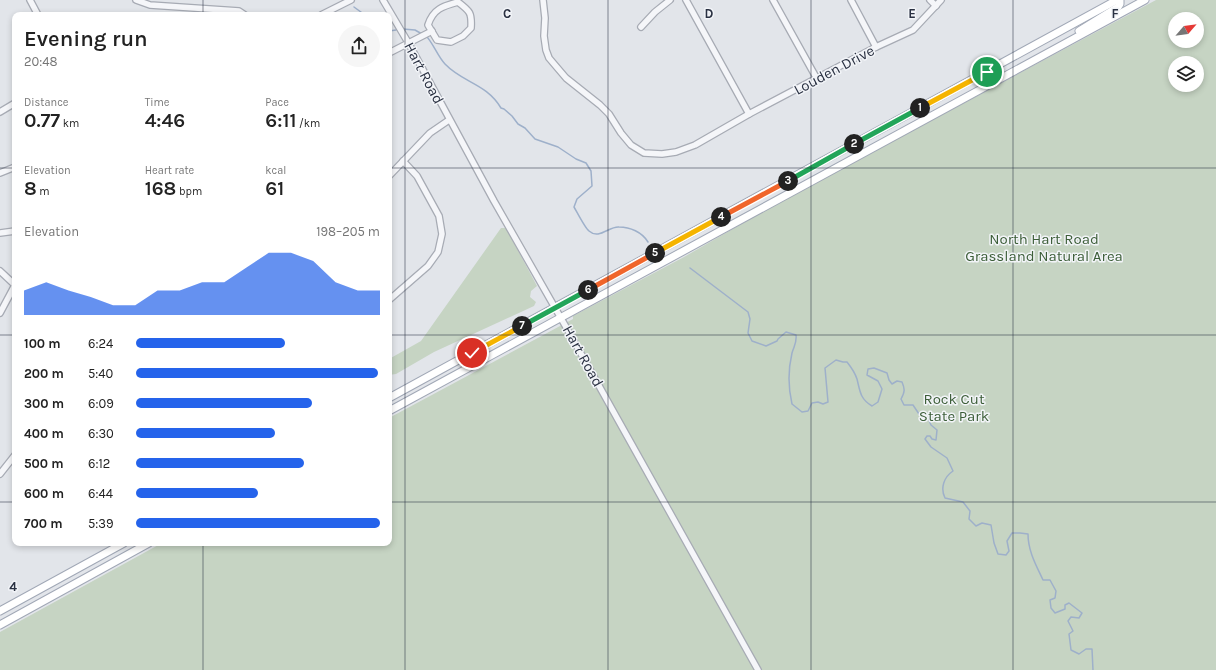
<!DOCTYPE html>
<html lang="en">
<head>
<meta charset="utf-8">
<style>
  :root { --surface:#fff; --page:#f6f6f6; --text:#222; --muted:#767676; --accent:#2563eb }
  body { margin:0; font-family:Karla,sans-serif; background:var(--page); color:var(--text); height:100vh; display:flex; flex-direction:column; font-size:15px; white-space:nowrap }
  * { box-sizing:border-box; margin:0 }
  p { font-size:13px; color:var(--muted) }
  .icon { flex:none; width:22px; height:22px; fill:none; stroke:currentColor; stroke-width:2; stroke-linecap:round; stroke-linejoin:round }
  .map { position:relative; flex:1; overflow:hidden }
  .side { position:absolute; left:12px; top:12px; width:380px; height:534px; display:flex; flex-direction:column; background:var(--surface); border-radius:8px; box-shadow:0 2px 6px #0003 }
  .side>* { flex:none }
  .needle { width:26px; rotate:62deg }
  .buttons { position:absolute; left:1168px; top:12px; display:grid; gap:8px }
  .buttons a { display:grid; place-items:center; width:36px; height:36px; border-radius:50%; background:var(--surface); box-shadow:0 2px 6px #0003; font-size:20px }
  .pin { position:absolute; display:grid; place-items:center; width:34px; height:34px; color:#fff; margin:-17px; border:2px solid #fff; border-radius:50%; box-shadow:0 1px 4px #0007 }
  .km { position:absolute; width:20px; height:20px; margin:-10px; border-radius:50%; background:#222; color:#fff; font-size:11px; line-height:20px; text-align:center }
  .round { display:grid; place-items:center; flex:none; width:42px; height:42px; border-radius:21px; background:var(--page) }
  .head { display:flex; align-items:center; justify-content:space-between; height:68px; padding:0 12px }
  h1 { font-size:22px; font-weight:600; line-height:30px }
  .metrics { display:grid; grid-template-columns:repeat(3,1fr); gap:6px; height:68px; padding:4px 12px }
  .metrics div { display:grid; align-content:center }
  .metrics b { font-size:20px; font-weight:600 }
  .metrics small { font-size:11px; font-weight:400 }
  .metrics p { font-size:11px }
  .chart { height:112px; padding:8px 12px }
  .chart p { display:flex; justify-content:space-between }
  .chart svg { width:100%; height:72px; margin-top:4px; fill:var(--accent); opacity:.7 }
  ul { padding:0 12px; list-style:none; font-size:13px }
  li { display:grid; grid-template-columns:64px 48px 1fr; align-items:center; height:30px }
  li i { height:10px; border-radius:5px; background:var(--accent) }
  .map>svg:first-child { display:block }
  .green { fill:#c6d4c3; fill-rule:evenodd }
  .lines { fill:none; stroke-linecap:round; stroke-linejoin:round }
  .stream { stroke:#9eb0ca; stroke-width:1.5 }
  .minor-casing { stroke:#a7abb4; stroke-width:8 }
  .major-casing { stroke:#a1a8b6; stroke-width:9 }
  .minor { stroke:#f5f6f9; stroke-width:5.5 }
  .major { stroke:#fff; stroke-width:7 }
  .split-1-casing { stroke:#fff; stroke-width:8 }
  .split-2-casing { stroke:#fff; stroke-width:8 }
  .split-3-casing { stroke:#fff; stroke-width:8 }
  .split-4-casing { stroke:#fff; stroke-width:8 }
  .split-5-casing { stroke:#fff; stroke-width:8 }
  .split-6-casing { stroke:#fff; stroke-width:8 }
  .split-7-casing { stroke:#fff; stroke-width:8 }
  .split-8-casing { stroke:#fff; stroke-width:8 }
  .split-1 { stroke:#f5b400; stroke-width:5 }
  .split-2 { stroke:#22a559; stroke-width:5 }
  .split-3 { stroke:#22a559; stroke-width:5 }
  .split-4 { stroke:#f0652b; stroke-width:5 }
  .split-5 { stroke:#f5b400; stroke-width:5 }
  .split-6 { stroke:#f0652b; stroke-width:5 }
  .split-7 { stroke:#22a559; stroke-width:5 }
  .split-8 { stroke:#f5b400; stroke-width:5 }
  .grid { fill:none; stroke:#2a3142; stroke-width:1; stroke-opacity:0.55 }
  .labels { text-anchor:middle; stroke-width:3; stroke-linejoin:round; paint-order:stroke }
  .street-label { font-size:15px; fill:#2a3142; stroke:#f2f4f8 }
  .park-label { font-size:15px; fill:#3c5e38; stroke:#f2f4f8 }
  .grid-label { font-size:13px; text-anchor:middle; font-weight:bold; fill:#2a3142; stroke:#f2f4f8; stroke-width:3; stroke-linejoin:round; paint-order:stroke }
</style>
</head>
<body>
<div class="map">
<svg width="1216" height="670" viewBox="0 0 1216 670">
  <rect width="100%" height="100%" fill="#e2e5ea"/>
  <g class="green">
    <path d="M1156 0H1216V670H0V632L162 543H389V418L573 319V316L684 257 792 195ZM1175 19H1197V41H1175ZM1175 63H1197V85H1175Z"/>
    <path d="M501 228H506L537 286 531 291 530 297 536 302 534 306 434 352 396 374 389 375V359L421 341Z"/>
  </g>
  <g class="lines">
    <g class="stream">
      <path d="M354 7 365 15"/>
      <path d="M403 29 415 30 422 34"/>
      <path d="M389 31 396 30"/>
      <path d="M426 36C432 41 438 57 445 64 463 83 486 83 501 108L504 109 512 116 518 124 525 128 535 139 558 147 576 159 586 163 591 171 592 186 577 199 574 207C577 212 585 228 589 231 599 240 609 226 619 227 630 227 642 232 648 242"/>
      <path d="M690 268 748 312 750 319 748 333 752 341 766 346 777 341 778 339 786 332 796 335C797 343 794 346 792 353 788 370 788 387 792 404L802 412 808 411 812 403 818 402 823 404 828 402 825 368 836 360 843 362H847C851 367 855 373 857 379 860 391 860 399 872 406L878 402 882 389 878 381 867 375 868 369 874 368 887 373 889 380 892 384 897 381 902 382C905 389 905 392 901 399L904 405H913L919 414 928 418 931 425 937 430 936 440 932 439 930 436H927L925 439 931 447 947 458 953 471C944 477 940 488 945 498L963 502 970 511 969 519 976 526 982 523 991 525 994 543 998 554 1006 555 1009 551 1007 541 1012 533H1020L1028 534C1028 551 1036 565 1043 580H1050L1056 591 1055 598 1050 600 1051 608 1055 613 1065 609V605L1069 603 1082 613 1079 618 1071 617 1068 621 1073 631 1069 634 1071 650 1079 654 1086 649H1092L1093 670"/>
    </g>
    <g class="minor-casing">
      <g id="minor">
        <path d="M30 0 38 15"/>
        <path d="M136 0 150 5 239 11 245 15"/>
        <path d="M383 0 409 44 494 201 570 334 758 670"/>
        <path d="M543 0 545 18 544 36 546 50 549 58 566 78 600 105 609 114 621 133 631 145 644 153 662 154 676 152 695 145 749 114 876 47 913 30 941 0"/>
        <path d="M686 0 749 114"/>
        <path d="M773 0 817 79"/>
        <path d="M851 0 876 47"/>
        <path d="M930 0 936 6"/>
        <path d="M458 2C470 11 472 13 471 28L463 36 451 42 437 40 428 25C433 9 443 6 458 2Z"/>
        <path d="M321 15 351 0"/>
        <path d="M641 27 655 12 670 0"/>
        <path d="M389 53 432 31"/>
        <path d="M0 112 15 103"/>
        <path d="M0 173 15 167"/>
        <path d="M389 176 430 133 449 120"/>
        <path d="M0 233 15 231"/>
        <path d="M0 271 15 285"/>
        <path d="M389 300 428 266 438 252 442 234 439 216 417 176 403 161"/>
        <path d="M0 313 15 285"/>
        <path d="M0 474 15 455"/>
      </g>
    </g>
    <g class="major-casing">
      <g id="major">
        <path d="M1079 31 1118 7 1120 4V0"/>
        <path d="M389 398 1117 0"/>
        <path d="M389 411 1145 0"/>
        <path d="M0 611 124 543"/>
        <path d="M0 625 149 543"/>
      </g>
    </g>
    <use href="#minor" class="minor"/>
    <use href="#major" class="major"/>
  </g>
  <g class="lines">
    <g class="split-1-casing">
      <path id="split-1" d="M920 108 987 72"/>
    </g>
    <g class="split-2-casing">
      <path id="split-2" d="M854 144 920 108"/>
    </g>
    <g class="split-3-casing">
      <path id="split-3" d="M788 181 854 144"/>
    </g>
    <g class="split-4-casing">
      <path id="split-4" d="M721 217 788 181"/>
    </g>
    <g class="split-5-casing">
      <path id="split-5" d="M655 253 721 217"/>
    </g>
    <g class="split-6-casing">
      <path id="split-6" d="M588 290 655 253"/>
    </g>
    <g class="split-7-casing">
      <path id="split-7" d="M522 326 588 290"/>
    </g>
    <g class="split-8-casing">
      <path id="split-8" d="M472 353 522 326"/>
    </g>
    <use href="#split-1" class="split-1"/>
    <use href="#split-2" class="split-2"/>
    <use href="#split-3" class="split-3"/>
    <use href="#split-4" class="split-4"/>
    <use href="#split-5" class="split-5"/>
    <use href="#split-6" class="split-6"/>
    <use href="#split-7" class="split-7"/>
    <use href="#split-8" class="split-8"/>
  </g>
  <path class="grid" d="M203 0V15M405 0V670M608 0V670M811 0V670M1013 0V670M0 168H15M389 168H1216M0 335H15M389 335H1216M0 502H15M389 502H1216M203 543V670"/>
  <g class="labels">
    <g class="street-label">
      <text transform="translate(834 70) rotate(-28)" y="5">Louden Drive</text>
      <text transform="translate(424 73) rotate(62)" y="5">Hart Road</text>
      <text transform="translate(583 356) rotate(61)" y="5">Hart Road</text>
    </g>
    <g class="park-label">
      <text x="1044" y="244">North Hart Road<tspan x="1044" dy="17">Grassland Natural Area</tspan></text>
      <text x="954" y="404">Rock Cut<tspan x="954" dy="17">State Park</tspan></text>
    </g>
  </g>
  <g class="grid-label">
    <text x="507" y="18">C</text>
    <text x="709" y="18">D</text>
    <text x="912" y="18">E</text>
    <text x="1115" y="18">F</text>
    <text x="13" y="591">4</text>
  </g>
</svg>
<div class="buttons">
<a><svg class="needle" viewBox="-14 -14 28 28"><path d="M0-13l5 13h-10z" fill="#e53935"/><path d="M0 13l5-13h-10z" fill="#767676"/></svg></a>
<a><svg class="icon" aria-label="layers" viewBox="0 0 24 24"><path d="M12 4l9 5-9 5-9-5zM3 14l9 5 9-5"/></svg></a>
</div>
<div class="pin" style="left:987px;top:72px;background:#1e9e55"><svg class="icon" aria-label="arrive" viewBox="0 0 24 24"><path d="M6 21V4h12l-3 4 3 4H6"/></svg></div>
<div class="pin" style="left:472px;top:353px;background:#d93025"><svg class="icon" aria-label="check" viewBox="0 0 24 24"><path d="M5 12l5 5 9-10"/></svg></div>
<b class="km" style="left:920px;top:108px">1</b>
<b class="km" style="left:854px;top:144px">2</b>
<b class="km" style="left:788px;top:181px">3</b>
<b class="km" style="left:721px;top:217px">4</b>
<b class="km" style="left:655px;top:253px">5</b>
<b class="km" style="left:588px;top:290px">6</b>
<b class="km" style="left:522px;top:326px">7</b>
<section class="side">
<div class="head"><div><h1>Evening run</h1><p>20:48</p></div><a class="round"><svg class="icon" aria-label="share" viewBox="0 0 24 24"><path d="M12 15V3M7 8l5-5 5 5M5 13v7h14v-7"/></svg></a></div>
<div class="metrics">
<div><p>Distance</p><b>0.77<small> km</small></b></div>
<div><p>Time</p><b>4:46</b></div>
<div><p>Pace</p><b>6:11<small> /km</small></b></div>
</div>
<div class="metrics">
<div><p>Elevation</p><b>8<small> m</small></b></div>
<div><p>Heart rate</p><b>168<small> bpm</small></b></div>
<div><p>kcal</p><b>61</b></div>
</div>
<div class="chart"><p><span>Elevation</span>198–205 m</p>
<svg viewBox="0 0 160 44" preserveAspectRatio="none"><path d="M0 44V29L10 24L20 29L30 33L40 38L50 38L60 29L70 29L80 24L90 24L100 15L110 6L120 6L130 11L140 24L150 29L160 29V44z"/></svg>
</div>
<ul>
<li><b>100 m</b>6:24<i style="width:61%"></i></li>
<li><b>200 m</b>5:40<i style="width:99%"></i></li>
<li><b>300 m</b>6:09<i style="width:72%"></i></li>
<li><b>400 m</b>6:30<i style="width:57%"></i></li>
<li><b>500 m</b>6:12<i style="width:69%"></i></li>
<li><b>600 m</b>6:44<i style="width:50%"></i></li>
<li><b>700 m</b>5:39<i style="width:100%"></i></li>
</ul>
</section>
</div>
</body>
</html>
